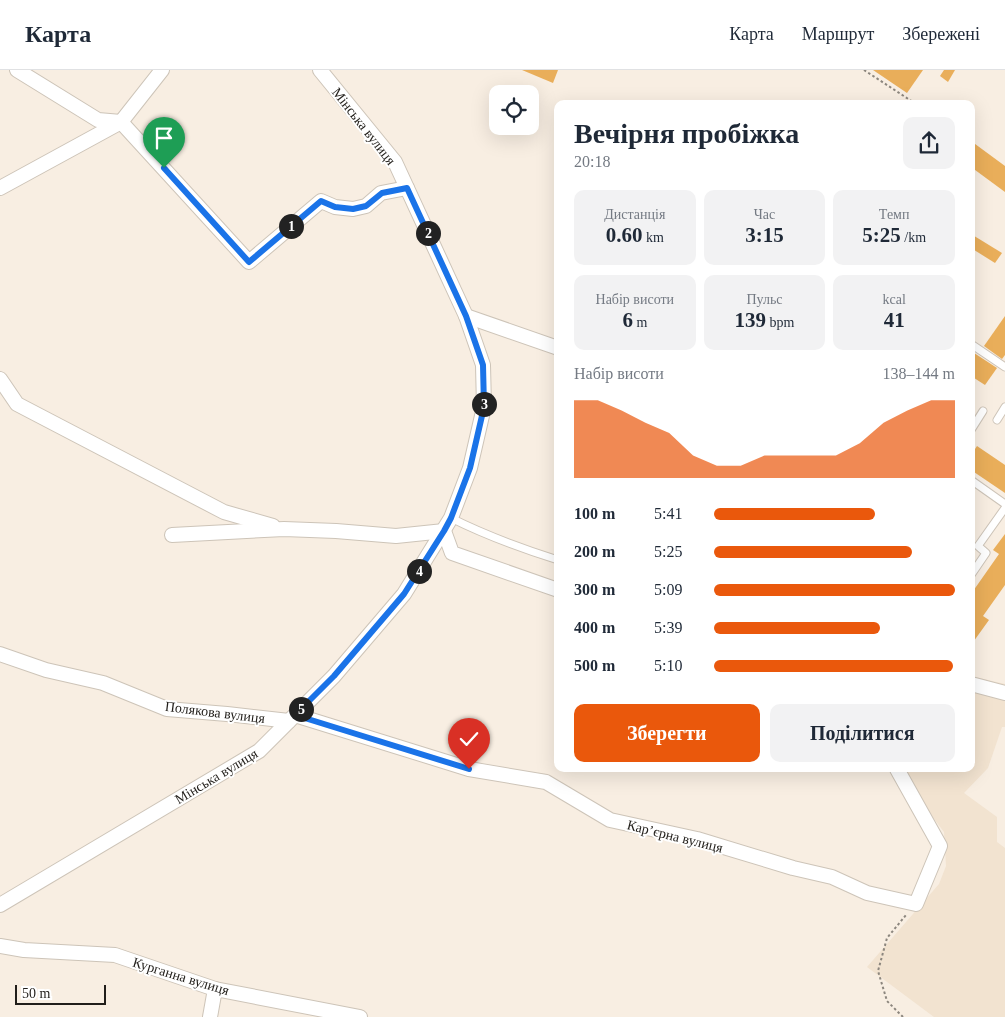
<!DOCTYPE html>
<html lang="uk">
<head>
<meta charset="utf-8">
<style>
  :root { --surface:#fff; --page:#f2f2f3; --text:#1f2937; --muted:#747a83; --line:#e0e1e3; --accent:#ea580c }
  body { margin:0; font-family:Georgia,serif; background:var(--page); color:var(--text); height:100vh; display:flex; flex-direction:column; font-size:19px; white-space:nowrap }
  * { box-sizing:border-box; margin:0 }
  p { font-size:16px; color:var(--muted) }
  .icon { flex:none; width:28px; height:28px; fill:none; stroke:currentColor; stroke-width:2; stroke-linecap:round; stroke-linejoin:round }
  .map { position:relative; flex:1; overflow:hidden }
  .sheet { position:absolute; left:554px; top:30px; width:421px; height:672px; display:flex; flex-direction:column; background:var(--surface); border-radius:10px; box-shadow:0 5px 20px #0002 }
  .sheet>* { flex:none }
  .fabs { position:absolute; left:489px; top:15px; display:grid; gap:10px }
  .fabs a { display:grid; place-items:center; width:50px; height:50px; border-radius:10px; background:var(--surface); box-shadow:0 5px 20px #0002; font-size:25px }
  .scale { position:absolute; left:15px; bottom:12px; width:91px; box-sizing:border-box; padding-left:5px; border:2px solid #211e1a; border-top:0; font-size:14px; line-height:18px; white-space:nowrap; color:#211e1a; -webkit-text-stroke:4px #fff; paint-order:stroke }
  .pin { position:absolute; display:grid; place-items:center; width:42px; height:42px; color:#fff; margin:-51px -21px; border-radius:50% 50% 50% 0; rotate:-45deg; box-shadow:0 0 5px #0007 }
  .pin .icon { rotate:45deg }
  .km { position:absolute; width:25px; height:25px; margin:-12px; border-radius:50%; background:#222; color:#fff; font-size:14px; line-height:25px; text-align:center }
  .round { display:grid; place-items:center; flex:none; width:52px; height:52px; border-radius:10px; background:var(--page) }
  .overview { display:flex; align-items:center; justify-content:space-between; height:85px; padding:0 20px }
  h1 { font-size:28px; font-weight:600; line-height:38px }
  .figures { display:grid; grid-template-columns:repeat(3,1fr); gap:8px; height:85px; padding:5px 20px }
  .figures div { display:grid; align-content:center; border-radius:10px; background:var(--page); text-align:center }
  .figures b { font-size:21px; font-weight:600 }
  .figures small { font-size:14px; font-weight:400 }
  .figures p { font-size:14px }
  .chart { height:140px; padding:10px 20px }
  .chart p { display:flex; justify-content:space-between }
  .chart svg { width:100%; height:90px; margin-top:5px; fill:var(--accent); opacity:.7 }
  .cta { display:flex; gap:10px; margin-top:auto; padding:10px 20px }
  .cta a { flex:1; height:58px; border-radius:10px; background:var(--accent); color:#fff; font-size:20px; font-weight:600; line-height:58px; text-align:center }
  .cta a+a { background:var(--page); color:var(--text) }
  ul { padding:0 20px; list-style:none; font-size:16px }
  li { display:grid; grid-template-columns:80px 60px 1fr; align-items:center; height:38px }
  li i { height:12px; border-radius:6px; background:var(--accent) }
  header { display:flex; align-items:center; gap:30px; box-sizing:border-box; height:70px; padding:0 25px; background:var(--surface); border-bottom:1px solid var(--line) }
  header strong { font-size:24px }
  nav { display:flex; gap:28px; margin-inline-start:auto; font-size:18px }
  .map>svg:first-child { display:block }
  .industrial { fill:#f2e3d0 }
  .building { fill:#e9ae5a }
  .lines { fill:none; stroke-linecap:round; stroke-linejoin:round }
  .service-casing { stroke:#cdc4b8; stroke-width:9 }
  .minor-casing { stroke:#cdc4b8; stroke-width:16 }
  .path { stroke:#8c867e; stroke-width:2; stroke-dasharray:2.5 2.5; stroke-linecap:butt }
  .service { stroke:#fff; stroke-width:7 }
  .minor { stroke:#fff; stroke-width:14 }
  .route-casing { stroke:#fff; stroke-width:10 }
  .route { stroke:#1a73e8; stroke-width:6 }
  .labels { text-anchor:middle; stroke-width:4; stroke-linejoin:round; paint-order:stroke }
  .street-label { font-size:14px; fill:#211e1a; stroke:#fff }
</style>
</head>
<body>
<header>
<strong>Карта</strong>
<nav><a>Карта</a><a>Маршрут</a><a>Збережені</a></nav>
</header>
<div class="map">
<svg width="1005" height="947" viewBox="0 0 1005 947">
  <rect width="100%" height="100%" fill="#f8eee2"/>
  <path class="industrial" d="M971 606 1005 614V657H1002L988 698 964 723 997 747V772L1005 778V947H934L867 897 939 814 946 796 944 762 896 699H971Z"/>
  <g class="building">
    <path d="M522 0H558L553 13Z"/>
    <path d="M873 0H923L907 23Z"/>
    <path d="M944 0H955L948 12 940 6Z"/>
    <path d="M971 71 1005 96V122L971 97Z"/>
    <path d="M971 164 1002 183 995 193 971 178Z"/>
    <path d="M1005 246V285L1002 289 984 276Z"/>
    <path d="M971 281 997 298 985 315 971 306Z"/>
    <path d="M977 376 1005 395V423L971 400V385Z"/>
    <path d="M1005 464V515L983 546 989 550 971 575V524L999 484 993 480Z"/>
  </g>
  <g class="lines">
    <g class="service-casing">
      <g id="service">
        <path d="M971 274 1005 297"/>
        <path d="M997 350 1005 337"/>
        <path d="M971 360 983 341"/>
        <path d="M971 410 1005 434"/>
        <path d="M451 448C487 466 520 478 558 490"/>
        <path d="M971 505 986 483 978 476 1005 438"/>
      </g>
    </g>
    <g class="minor-casing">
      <g id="minor">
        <path d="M17 0 98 50 121 52 249 192 321 131 335 137 353 139 366 136 381 123 407 118"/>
        <path d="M0 118 121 52 162 0"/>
        <path d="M466 246 558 278"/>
        <path d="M0 309 17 334 224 442 273 456"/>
        <path d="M172 465 284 459 336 461 396 466 444 461 452 483 558 520"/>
        <path d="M0 584 46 600 103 613 167 639 227 644 289 651"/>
        <path d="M971 614 1005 623"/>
        <path d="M295 645 469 699 546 712 610 750 697 769 793 798 832 807 867 823 916 834 940 776 897 699"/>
        <path d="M0 835 259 681 334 606 404 524 451 448 470 398 484 337 483 295 466 246 395 92 320 0"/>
        <path d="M0 876 24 880 115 885 215 919 360 947"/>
        <path d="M210 947 215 919"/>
      </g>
    </g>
    <g class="path">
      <path d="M864 0 916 34"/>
      <path d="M903 947 887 931 878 901 887 868 906 845"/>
    </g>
    <use href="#service" class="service"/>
    <use href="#minor" class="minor"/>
  </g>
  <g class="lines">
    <g class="route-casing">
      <path id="route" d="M164 98 249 192 321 131 335 137 353 139 366 136 382 123 407 118 466 246 483 295 484 337 470 398 451 448 444 461 404 524 334 606 295 645 469 699"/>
    </g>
    <use href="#route" class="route"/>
  </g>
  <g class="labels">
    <g class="street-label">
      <text transform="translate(364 56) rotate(52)" y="5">Мінська вулиця</text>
      <text transform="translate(215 642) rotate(7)" y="5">Полякова вулиця</text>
      <text transform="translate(216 706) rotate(-31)" y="5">Мінська вулиця</text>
      <text transform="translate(675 766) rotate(14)" y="5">Кар’єрна вулиця</text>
      <text transform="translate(181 906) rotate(17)" y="5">Курганна вулиця</text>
    </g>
  </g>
</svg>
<div class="fabs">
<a><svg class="icon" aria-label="locate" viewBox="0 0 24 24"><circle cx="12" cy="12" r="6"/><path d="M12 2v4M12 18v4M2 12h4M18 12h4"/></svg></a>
</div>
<div class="scale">50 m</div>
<div class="pin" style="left:164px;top:98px;background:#1e9e55"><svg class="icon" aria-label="arrive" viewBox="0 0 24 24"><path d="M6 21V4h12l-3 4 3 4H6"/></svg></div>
<div class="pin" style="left:469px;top:699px;background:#d93025"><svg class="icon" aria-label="check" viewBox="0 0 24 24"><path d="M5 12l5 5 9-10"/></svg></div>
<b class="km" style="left:291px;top:156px">1</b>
<b class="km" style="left:428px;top:163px">2</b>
<b class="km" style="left:484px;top:334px">3</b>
<b class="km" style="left:419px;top:501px">4</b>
<b class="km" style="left:301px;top:639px">5</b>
<section class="sheet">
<div class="overview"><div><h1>Вечірня пробіжка</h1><p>20:18</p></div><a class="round"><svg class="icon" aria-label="share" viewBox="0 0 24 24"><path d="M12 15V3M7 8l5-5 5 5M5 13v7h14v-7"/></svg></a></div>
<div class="figures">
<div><p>Дистанція</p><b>0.60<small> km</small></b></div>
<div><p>Час</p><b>3:15</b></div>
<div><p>Темп</p><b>5:25<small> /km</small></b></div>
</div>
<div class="figures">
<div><p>Набір висоти</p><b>6<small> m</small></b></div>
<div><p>Пульс</p><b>139<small> bpm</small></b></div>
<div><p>kcal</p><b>41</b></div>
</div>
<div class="chart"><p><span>Набір висоти</span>138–144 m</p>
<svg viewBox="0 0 160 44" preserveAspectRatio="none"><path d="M0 44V6L10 6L20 11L30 17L40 22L50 33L60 38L70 38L80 33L90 33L100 33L110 33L120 27L130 17L140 11L150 6L160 6V44z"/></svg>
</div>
<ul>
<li><b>100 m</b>5:41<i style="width:67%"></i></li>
<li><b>200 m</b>5:25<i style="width:82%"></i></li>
<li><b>300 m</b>5:09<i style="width:100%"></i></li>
<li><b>400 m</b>5:39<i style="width:69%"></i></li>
<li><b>500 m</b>5:10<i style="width:99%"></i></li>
</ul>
<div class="cta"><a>Зберегти</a><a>Поділитися</a></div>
</section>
</div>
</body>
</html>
